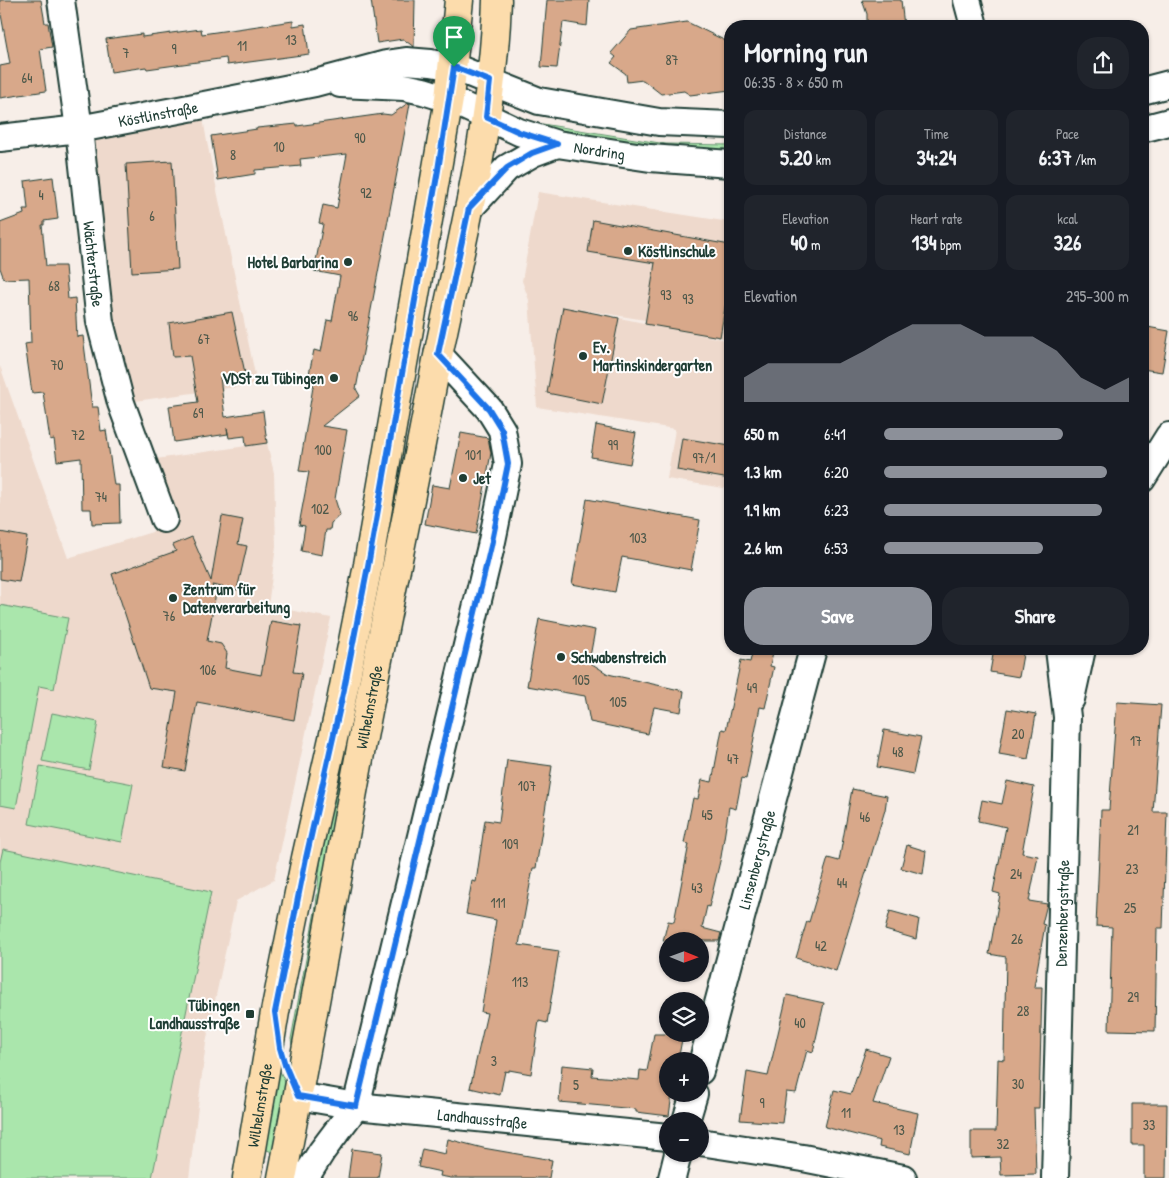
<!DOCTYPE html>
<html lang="en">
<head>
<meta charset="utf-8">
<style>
  :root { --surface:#171b24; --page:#20242c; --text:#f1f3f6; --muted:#9ea1a6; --accent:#8c9099 }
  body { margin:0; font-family:"Patrick Hand",sans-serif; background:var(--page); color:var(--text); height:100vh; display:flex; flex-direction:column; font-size:19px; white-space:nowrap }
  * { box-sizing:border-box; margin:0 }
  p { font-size:16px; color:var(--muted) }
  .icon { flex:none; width:28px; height:28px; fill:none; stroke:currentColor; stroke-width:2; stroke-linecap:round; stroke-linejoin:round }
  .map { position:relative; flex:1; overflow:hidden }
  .sheet { position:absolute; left:724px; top:20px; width:425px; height:635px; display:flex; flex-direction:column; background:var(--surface); border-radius:20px; box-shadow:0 1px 4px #0004 }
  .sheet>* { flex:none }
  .needle { width:32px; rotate:91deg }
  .buttons { position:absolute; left:659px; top:932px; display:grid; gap:10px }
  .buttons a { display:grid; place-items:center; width:50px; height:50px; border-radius:50%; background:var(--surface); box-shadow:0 1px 4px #0004; font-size:25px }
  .pin { position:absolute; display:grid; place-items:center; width:42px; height:42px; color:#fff; margin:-51px -21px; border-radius:50% 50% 50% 0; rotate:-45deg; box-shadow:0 0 5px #0007 }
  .pin .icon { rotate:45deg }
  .round { display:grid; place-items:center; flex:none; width:52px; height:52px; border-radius:20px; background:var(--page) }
  .head { display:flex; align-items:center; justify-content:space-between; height:85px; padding:0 20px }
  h1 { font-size:28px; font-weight:700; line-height:38px }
  .stats { display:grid; grid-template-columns:repeat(3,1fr); gap:8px; height:85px; padding:5px 20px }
  .stats div { display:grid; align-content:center; border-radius:12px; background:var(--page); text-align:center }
  .stats b { font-size:21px; font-weight:700 }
  .stats small { font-size:14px; font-weight:400 }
  .stats p { font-size:14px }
  .chart { height:140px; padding:10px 20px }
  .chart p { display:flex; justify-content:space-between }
  .chart svg { width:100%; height:90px; margin-top:5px; fill:var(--accent); opacity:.7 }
  .cta { display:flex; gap:10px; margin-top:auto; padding:10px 20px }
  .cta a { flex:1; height:58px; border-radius:20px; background:var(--accent); color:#fff; font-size:20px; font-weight:700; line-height:58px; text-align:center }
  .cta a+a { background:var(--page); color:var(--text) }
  ul { padding:0 20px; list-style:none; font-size:16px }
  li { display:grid; grid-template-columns:80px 60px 1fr; align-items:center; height:38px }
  li i { height:12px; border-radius:6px; background:var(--accent) }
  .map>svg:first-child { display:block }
  .built { fill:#eed9cc; fill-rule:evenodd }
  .green { fill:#aae6ac; stroke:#649270 }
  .building { fill:#d8a88a; stroke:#1f3d34 }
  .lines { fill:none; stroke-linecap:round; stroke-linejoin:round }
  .minor-casing { stroke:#1f3d34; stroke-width:30 }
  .major-casing { stroke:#1f3d34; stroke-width:31 }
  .minor { stroke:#fff; stroke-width:26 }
  .major { stroke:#fcdcac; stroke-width:28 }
  .route-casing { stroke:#fff; stroke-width:10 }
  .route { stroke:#1a73e8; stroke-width:6 }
  .poi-dot { fill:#1f3d34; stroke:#fff; stroke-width:2 }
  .labels { text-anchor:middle; stroke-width:4; stroke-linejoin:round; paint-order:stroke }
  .number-label { font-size:14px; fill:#4d584a }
  .street-label { font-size:16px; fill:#1f3d34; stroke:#fff }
  .poi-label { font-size:16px; font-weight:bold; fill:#1f3d34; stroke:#fff; text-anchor:start }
</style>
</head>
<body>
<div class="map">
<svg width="1169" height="1178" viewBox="0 0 1169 1178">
  <rect width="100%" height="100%" fill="#f7eee8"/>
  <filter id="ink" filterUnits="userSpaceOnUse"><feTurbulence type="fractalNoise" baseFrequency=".02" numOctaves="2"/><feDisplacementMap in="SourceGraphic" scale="10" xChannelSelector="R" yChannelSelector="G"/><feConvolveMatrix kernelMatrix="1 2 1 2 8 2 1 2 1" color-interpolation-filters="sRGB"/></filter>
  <g filter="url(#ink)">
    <g class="built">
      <path d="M201 106 207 142 257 384 121 403 79 129Z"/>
      <path d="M538 192 730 222V339L693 333 730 341V489L667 479 675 429 537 407 529 300 522 281ZM566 307 645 320 644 323Z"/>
      <path d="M0 366 68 558 152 532 164 519 142 461 267 443 274 473 276 546 268 606 331 618 274 880 236 901 206 1043 189 1178H0Z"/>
    </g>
    <g class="green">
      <path d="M530 122 666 144 730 145V152L676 150 566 135Z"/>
      <path d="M455 143 456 145 419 340 390 528 293 1050 291 1039 316 906 324 825Z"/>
      <path d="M0 605 68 618 54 689 39 686 16 808 0 805Z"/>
      <path d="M52 713 98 722 89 770 42 761Z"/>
      <path d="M40 766 133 784 122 842 29 824Z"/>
      <path d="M3 849 211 892 152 1178H0V862Z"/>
      <path d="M277 1065 288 1088 277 1154 262 1148Z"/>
    </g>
    <g class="building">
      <path d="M0 0H41L45 23H48L52 47 40 49 46 91 0 98V66L10 64 0 9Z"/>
      <path d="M371 0H415L414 47 403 39 377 43Z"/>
      <path d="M547 0H589L587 26 563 22 557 68 541 67Z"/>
      <path d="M862 0H901L904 26H867V14Z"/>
      <path d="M293 21V26L305 24 309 54 227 65 226 58 147 69 146 67 111 72 106 39 142 34V37L201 29 202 34Z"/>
      <path d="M687 22 730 43V90L690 95 684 91 661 94 643 80 627 82 626 74 611 63 616 57 611 53 631 30Z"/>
      <path d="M408 103 410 104 356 389 360 396 322 426 347 430 335 499 340 515 331 523 330 530H326L322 555 301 551 305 526 299 525 309 472 299 471 315 375 309 374 314 350 321 352 327 320 332 321 340 276 314 271 323 224 319 223 323 205 337 208 347 154 300 159 301 166 255 170V174L218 180 211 136 257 129V128L297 124V126L383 114 391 115Z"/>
      <path d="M172 161 178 269 132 272 126 164Z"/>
      <path d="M53 177 58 219 44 221V225H42L46 266H65L68 299 75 298 77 337 83 336 92 407H98L101 431 106 430 114 485H119L120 523 92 524 91 509H82L81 458 57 461 54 439 50 440 43 392 32 393 25 344 31 343 29 278 4 279 0 268V223L24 214 23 209H28L25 181Z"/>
      <path d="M593 220 730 245V278L720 337 645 324 655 263 588 252Z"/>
      <path d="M563 307 619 318 602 404 547 393Z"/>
      <path d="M232 312 245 373 220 377 225 417 263 411 267 443 246 446 245 436 229 438 227 428 228 434 174 442 169 406 198 402 190 356 173 357 169 323Z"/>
      <path d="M1142 326 1169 331 1162 372 1142 369Z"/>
      <path d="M596 425 636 433 630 464 591 457Z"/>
      <path d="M461 433 488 438 491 453 476 534 425 524 432 485 450 488Z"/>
      <path d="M682 438 730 446V479L677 470Z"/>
      <path d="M587 499 700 520 691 570 622 557 615 592 572 584Z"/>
      <path d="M222 516 243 520 238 544 247 546 237 590 212 585 216 593 207 641 221 644 227 653 225 668 261 675 271 621 301 626 293 672 302 673 294 720 197 702 185 771 164 767 177 692 149 688 112 574 176 551 173 545 192 537 211 581Z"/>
      <path d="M0 532 27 537 19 582 0 579Z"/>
      <path d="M539 619 595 630 589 662 608 674 684 691 681 712 654 707 648 734 590 722 585 696 527 686Z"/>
      <path d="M753 649H774L770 666 774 667 765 708 760 707 746 779 742 778 736 809 729 807 721 857 709 907 707 906 702 928 721 933 719 941H663L668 921 674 922 689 844 684 843 693 798 698 799 702 780 712 782 722 729 726 730 741 660 750 662Z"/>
      <path d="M994 649H1024L1019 677 990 672Z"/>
      <path d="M1117 702 1161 705 1153 812H1167L1163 928H1157L1155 1031 1109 1030 1112 927 1096 926 1101 810H1109Z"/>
      <path d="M1007 709 1036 714 1028 759 999 754Z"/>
      <path d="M884 730 921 737 913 774 877 767Z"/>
      <path d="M507 760 552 766 536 868H533L519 945 559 951 547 1023 539 1021 531 1074 509 1070V1072L505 1071 500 1095 470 1088 487 1013 481 1012 496 920 466 914 472 881 476 882 485 820 499 822Z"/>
      <path d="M1007 781 1034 787 1022 853 1038 856 1029 901 1047 904 1042 924 1045 925 1034 987H1042L1039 1108H1034L1036 1174 1001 1175 1000 1157 971 1158V1131H996L998 1059 1004 1060 1006 957 989 954 1000 894 993 892 1006 827 978 821 982 800 1002 804Z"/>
      <path d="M852 789 887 796 885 810 836 971 796 958 807 921 809 922 828 858 839 861Z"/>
      <path d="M907 845 926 851 923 874 901 868Z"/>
      <path d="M890 911 919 919 916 939 885 930Z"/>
      <path d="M787 995 824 1003 813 1052 807 1050 796 1093 786 1092 782 1123 740 1120 747 1072 768 1076Z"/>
      <path d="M654 1034H683L678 1061H668V1094H672L669 1116 636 1112V1109L559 1102 562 1065 593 1068 592 1076 639 1080 640 1070 647 1071Z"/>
      <path d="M866 1049 889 1056 873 1103 918 1113 910 1154 879 1147 880 1141 825 1127 834 1090 851 1094Z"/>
      <path d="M1132 1104H1167L1166 1178H1144V1145H1132Z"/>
      <path d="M448 1139 483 1148 552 1160 549 1178H451L440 1176 441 1172 418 1167 422 1149 445 1154Z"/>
      <path d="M352 1149 382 1153 378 1178H348Z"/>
    </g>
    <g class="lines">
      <g class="minor-casing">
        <g id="minor">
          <path id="s1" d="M61 0 79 129 100 322 121 403 164 519"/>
          <path d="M967 0 974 26"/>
          <path id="s2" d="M340 84 404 87 423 91 449 99 519 132 557 144 650 158 730 164"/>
          <path d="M1142 91 1169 84"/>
          <path d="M1142 129 1169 122"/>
          <path id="s3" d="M0 138 79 129 184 109 315 83 386 64 406 61 431 63 454 67 539 101 659 122 730 125"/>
          <path d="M469 209 507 168 533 153 557 144"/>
          <path d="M1142 479 1169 436"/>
          <path d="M1071 699 1082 649"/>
          <path id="s4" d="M700 1071 813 649"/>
          <path id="s5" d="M298 1096 356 1106 668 1137"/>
          <path d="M686 1121 694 1094"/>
          <path d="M700 1142 803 1158 903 1178"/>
          <path d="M305 1178 322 1151 356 1106 491 546 508 464 502 430 489 409 438 354"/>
          <path d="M672 1178 678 1154"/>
          <path id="s6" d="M1055 1178 1067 717 1059 649"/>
        </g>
      </g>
      <g class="major-casing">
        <g id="major">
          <path id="s7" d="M247 1178 275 1012 306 858 339 712 368 565 449 99 459 0"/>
          <path id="s8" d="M282 1178C312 1024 338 870 367 716 387 610 410 504 430 397 454 266 493 135 497 0"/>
        </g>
      </g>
      <use href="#minor" class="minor"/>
      <use href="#major" class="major"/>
    </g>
  </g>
  <g class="lines" filter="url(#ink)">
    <g class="route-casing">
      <path id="route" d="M454 67 490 81 486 117 519 132 557 144 532 153 507 168 469 208 438 354 489 409 502 430 508 464 491 546 356 1106 298 1096 285 1065 280 1048 275 1012 306 858 344 689 368 566 438 170Z"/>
    </g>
    <use href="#route" class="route"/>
  </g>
  <g class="poi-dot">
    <circle cx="628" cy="251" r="5"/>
    <circle cx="348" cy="262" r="5"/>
    <circle cx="583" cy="356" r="5"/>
    <circle cx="334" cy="378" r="5"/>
    <circle cx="463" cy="478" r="5"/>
    <circle cx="173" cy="598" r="5"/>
    <circle cx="561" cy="657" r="5"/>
    <rect x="245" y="1009" width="10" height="10" rx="2.5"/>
  </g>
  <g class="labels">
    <g class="number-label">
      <text x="291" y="45">13</text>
      <text x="242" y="51">11</text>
      <text x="174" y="54">9</text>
      <text x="126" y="58">7</text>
      <text x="672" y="65">87</text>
      <text x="27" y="83">64</text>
      <text x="360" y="143">90</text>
      <text x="279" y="152">10</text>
      <text x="233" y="160">8</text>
      <text x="366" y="198">92</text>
      <text x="41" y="200">4</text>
      <text x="152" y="221">6</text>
      <text x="54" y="291">68</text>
      <text x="666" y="300">93</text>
      <text x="688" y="304">93</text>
      <text x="353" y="321">96</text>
      <text x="204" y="344">67</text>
      <text x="57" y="370">70</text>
      <text x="198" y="418">69</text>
      <text x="78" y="440">72</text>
      <text x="613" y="450">99</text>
      <text x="323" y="455">100</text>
      <text x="473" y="460">101</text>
      <text x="704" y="463">97/1</text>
      <text x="101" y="502">74</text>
      <text x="320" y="514">102</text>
      <text x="638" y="543">103</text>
      <text x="169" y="621">76</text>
      <text x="208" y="675">106</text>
      <text x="581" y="685">105</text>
      <text x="752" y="693">49</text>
      <text x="618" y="707">105</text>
      <text x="1018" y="739">20</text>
      <text x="1136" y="746">17</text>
      <text x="898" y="757">48</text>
      <text x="733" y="764">47</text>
      <text x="527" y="791">107</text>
      <text x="707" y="820">45</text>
      <text x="865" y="822">46</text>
      <text x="1133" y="835">21</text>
      <text x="510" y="849">109</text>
      <text x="1132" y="874">23</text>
      <text x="1016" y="879">24</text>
      <text x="842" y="888">44</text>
      <text x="697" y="893">43</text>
      <text x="498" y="908">111</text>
      <text x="1130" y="913">25</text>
      <text x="1017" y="944">26</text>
      <text x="821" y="951">42</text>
      <text x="520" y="987">113</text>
      <text x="1133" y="1002">29</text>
      <text x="1023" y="1016">28</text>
      <text x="800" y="1028">40</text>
      <text x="494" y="1066">3</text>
      <text x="1018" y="1089">30</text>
      <text x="576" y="1090">5</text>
      <text x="762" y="1108">9</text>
      <text x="846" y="1118">11</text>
      <text x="1149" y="1130">33</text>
      <text x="899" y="1135">13</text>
      <text x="1003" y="1149">32</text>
    </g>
    <g class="street-label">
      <text dy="6" stroke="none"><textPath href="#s3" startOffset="160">Köstlinstraße</textPath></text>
      <text dy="6" stroke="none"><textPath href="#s2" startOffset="271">Nordring</textPath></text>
      <text dy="6" stroke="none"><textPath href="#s1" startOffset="266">Wächterstraße</textPath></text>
      <text dy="6" stroke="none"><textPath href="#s8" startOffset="479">Wilhelmstraße</textPath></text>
      <text dy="6" stroke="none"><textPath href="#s4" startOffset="219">Linsenbergstraße</textPath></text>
      <text dy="6" stroke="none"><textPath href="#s6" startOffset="265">Denzenbergstraße</textPath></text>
      <text dy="6" stroke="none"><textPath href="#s7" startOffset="74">Wilhelmstraße</textPath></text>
      <text dy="6" stroke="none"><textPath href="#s5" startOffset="186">Landhausstraße</textPath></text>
    </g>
    <g class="poi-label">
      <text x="638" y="257">Köstlinschule</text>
      <text x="338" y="268" text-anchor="end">Hotel Barbarina</text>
      <text x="593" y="353">Ev.<tspan x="593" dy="18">Martinskindergarten</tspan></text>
      <text x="324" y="384" text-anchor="end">VDSt zu Tübingen</text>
      <text x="473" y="484">Jet</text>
      <text x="183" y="595">Zentrum für<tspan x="183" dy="18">Datenverarbeitung</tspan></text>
      <text x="571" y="663">Schwabenstreich</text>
      <text x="240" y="1011" text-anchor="end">Tübingen<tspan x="240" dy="18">Landhausstraße</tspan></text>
    </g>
  </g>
</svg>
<div class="buttons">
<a><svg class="needle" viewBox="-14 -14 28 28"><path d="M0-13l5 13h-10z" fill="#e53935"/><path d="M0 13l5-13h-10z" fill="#9ea1a6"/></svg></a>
<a><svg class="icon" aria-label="layers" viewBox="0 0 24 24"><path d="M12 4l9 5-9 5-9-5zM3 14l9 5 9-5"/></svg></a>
<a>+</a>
<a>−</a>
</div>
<div class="pin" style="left:454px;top:67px;background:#1e9e55"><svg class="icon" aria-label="arrive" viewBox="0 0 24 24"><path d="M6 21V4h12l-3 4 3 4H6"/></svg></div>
<section class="sheet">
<div class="head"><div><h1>Morning run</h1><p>06:35 · 8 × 650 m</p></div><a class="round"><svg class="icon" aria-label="share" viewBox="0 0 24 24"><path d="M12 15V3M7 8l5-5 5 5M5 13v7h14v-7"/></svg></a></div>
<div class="stats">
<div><p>Distance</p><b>5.20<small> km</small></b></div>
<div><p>Time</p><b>34:24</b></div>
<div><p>Pace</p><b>6:37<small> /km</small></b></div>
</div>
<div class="stats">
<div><p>Elevation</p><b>40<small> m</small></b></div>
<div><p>Heart rate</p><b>134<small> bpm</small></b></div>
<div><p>kcal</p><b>326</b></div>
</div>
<div class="chart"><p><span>Elevation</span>295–300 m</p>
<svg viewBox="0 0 160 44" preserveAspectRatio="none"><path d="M0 44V32L10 25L20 25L30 25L40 25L50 19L60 12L70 6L80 6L90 6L100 12L110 12L120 12L130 19L140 32L150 38L160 32V44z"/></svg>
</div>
<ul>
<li><b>650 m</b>6:41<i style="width:73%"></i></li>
<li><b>1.3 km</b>6:20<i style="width:91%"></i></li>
<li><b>1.9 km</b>6:23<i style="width:89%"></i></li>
<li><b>2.6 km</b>6:53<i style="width:65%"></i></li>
</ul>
<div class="cta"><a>Save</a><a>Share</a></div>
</section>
</div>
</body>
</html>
